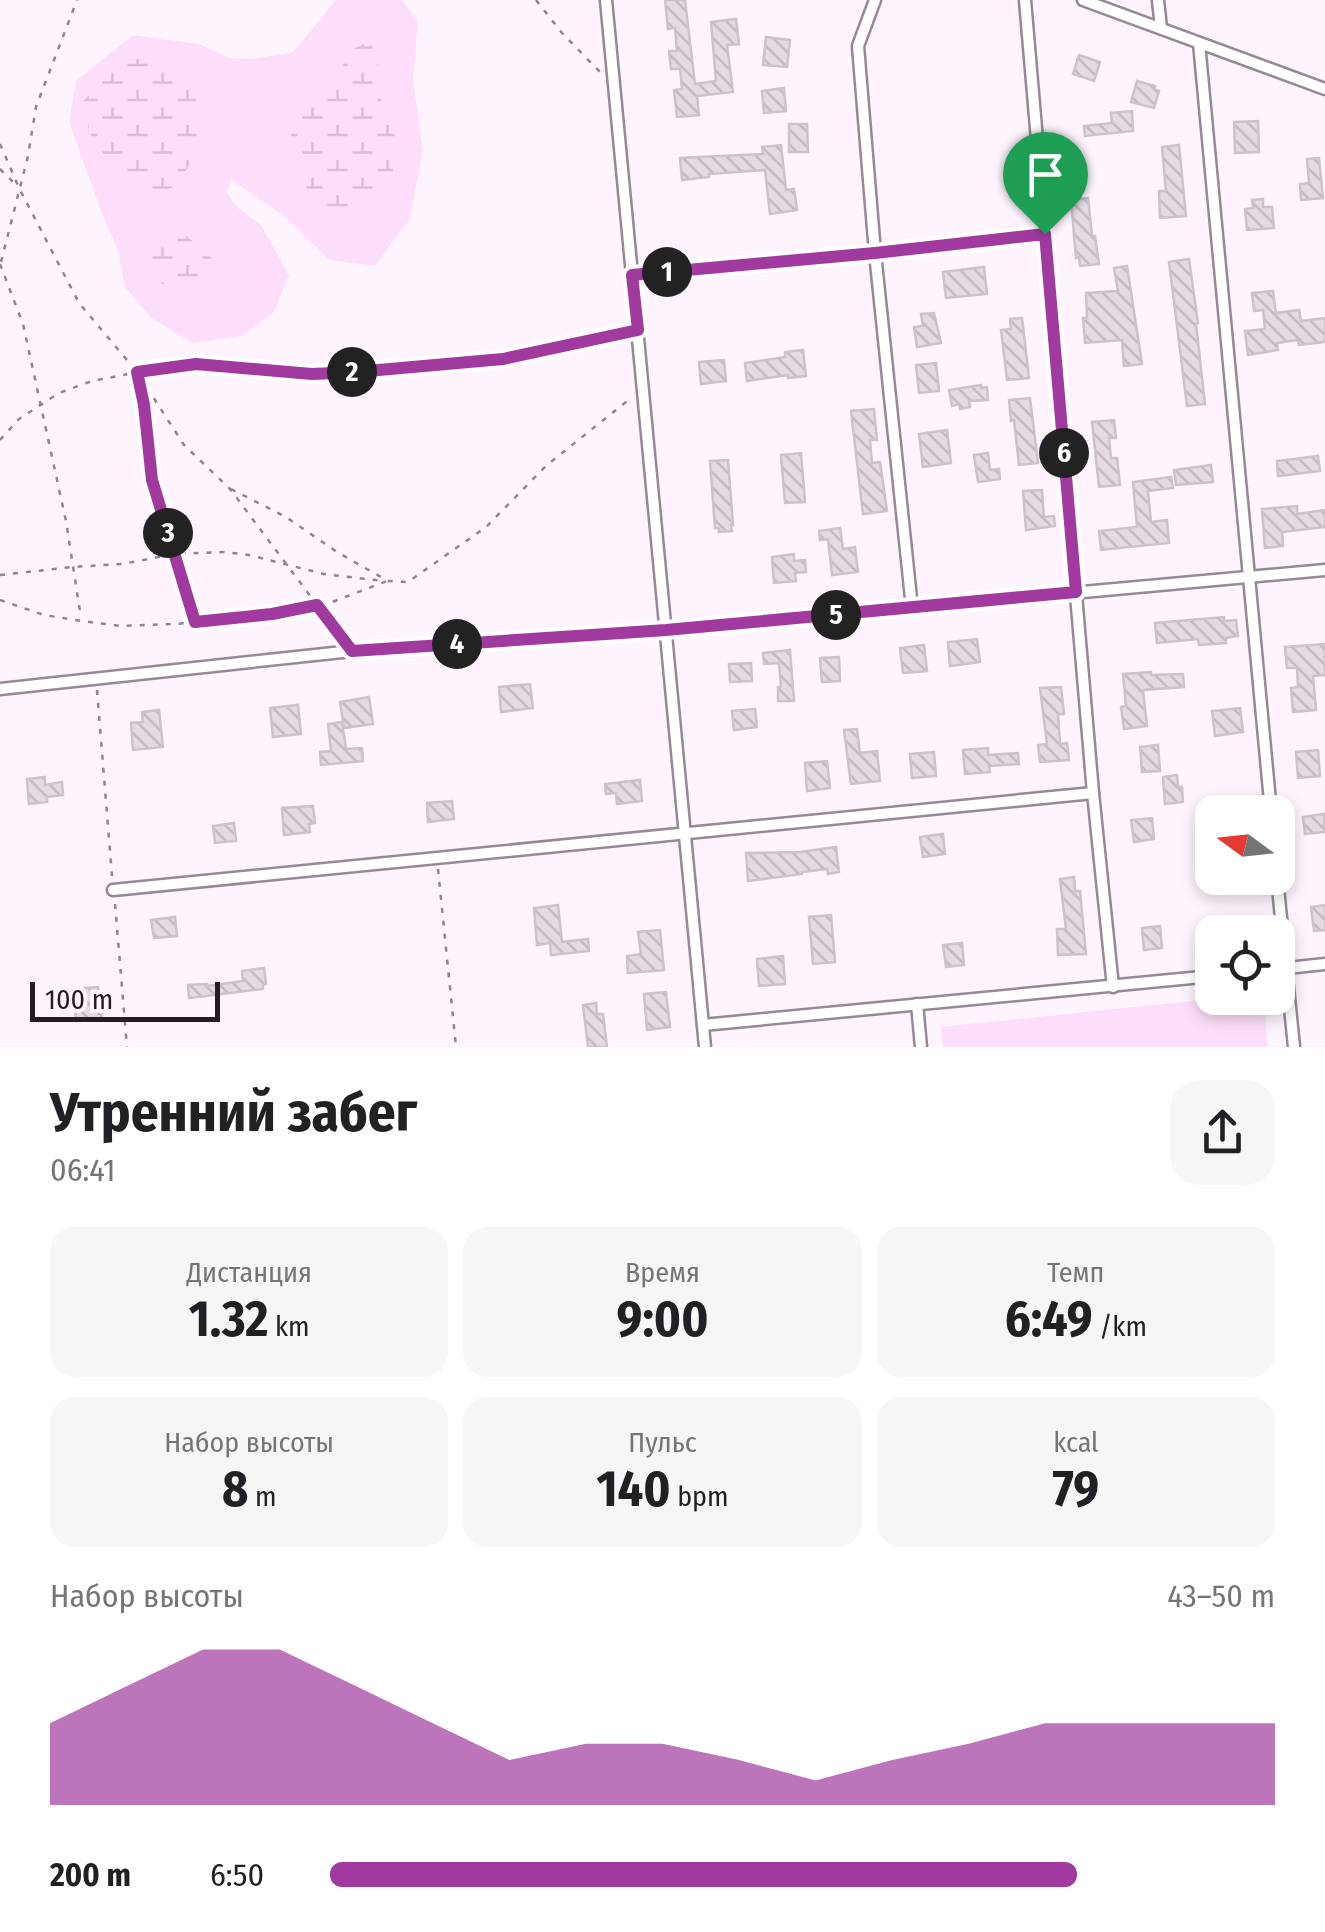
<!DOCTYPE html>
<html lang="ru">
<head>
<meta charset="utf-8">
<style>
  :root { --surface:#fff; --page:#f6f6f6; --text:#202124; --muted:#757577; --accent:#a03a9e }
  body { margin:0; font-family:"Fira Sans Condensed",sans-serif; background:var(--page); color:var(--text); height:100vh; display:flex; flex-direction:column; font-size:38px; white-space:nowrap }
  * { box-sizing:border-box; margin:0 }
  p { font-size:32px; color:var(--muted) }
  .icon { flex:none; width:55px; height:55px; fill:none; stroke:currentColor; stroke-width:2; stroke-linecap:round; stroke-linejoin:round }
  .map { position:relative; height:1047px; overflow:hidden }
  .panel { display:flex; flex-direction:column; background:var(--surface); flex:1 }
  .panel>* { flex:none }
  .needle { width:65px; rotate:285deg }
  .buttons { position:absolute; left:1195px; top:795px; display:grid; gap:20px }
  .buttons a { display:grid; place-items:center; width:100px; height:100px; border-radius:20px; background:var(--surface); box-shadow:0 5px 15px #0003; font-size:50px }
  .scale { position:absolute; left:30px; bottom:25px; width:190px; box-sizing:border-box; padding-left:10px; border:5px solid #211d21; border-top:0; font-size:28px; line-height:35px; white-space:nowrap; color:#211d21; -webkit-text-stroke:8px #fef4fd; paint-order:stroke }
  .pin { position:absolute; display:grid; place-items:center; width:85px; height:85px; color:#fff; margin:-102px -42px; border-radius:50% 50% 50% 0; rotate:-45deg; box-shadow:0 0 10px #0007 }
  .pin .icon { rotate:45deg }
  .km { position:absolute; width:50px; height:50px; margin:-25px; border-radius:50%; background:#222; color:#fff; font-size:28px; line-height:50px; text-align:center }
  .round { display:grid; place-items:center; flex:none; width:105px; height:105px; border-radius:30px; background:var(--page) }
  .summary { display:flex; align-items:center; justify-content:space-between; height:170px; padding:0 50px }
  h1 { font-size:55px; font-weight:700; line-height:75px }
  .stats { display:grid; grid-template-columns:repeat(3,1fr); gap:15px; height:170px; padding:10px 50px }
  .stats div { display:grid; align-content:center; border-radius:25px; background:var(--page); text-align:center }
  .stats b { font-size:50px; font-weight:700 }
  .stats small { font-size:28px; font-weight:400 }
  .stats p { font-size:28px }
  .chart { height:280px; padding:20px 50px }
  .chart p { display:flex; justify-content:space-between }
  .chart svg { width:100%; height:180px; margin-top:10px; fill:var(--accent); opacity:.7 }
  ul { padding:0 50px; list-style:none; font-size:32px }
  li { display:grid; grid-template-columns:160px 120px 1fr; align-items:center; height:75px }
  li i { height:25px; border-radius:12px; background:var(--accent) }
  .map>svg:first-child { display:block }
  .green { fill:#fddefa }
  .wetland { fill:url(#wetland-marsh) }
  .building { fill:url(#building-back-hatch); stroke:#cdc1cc; stroke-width:2.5 }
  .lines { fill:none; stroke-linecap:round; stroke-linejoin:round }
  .street-casing { stroke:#958994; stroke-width:15 }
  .path { stroke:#8d868d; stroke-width:2.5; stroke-dasharray:5 8; stroke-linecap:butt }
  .street { stroke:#fff; stroke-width:10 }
  .route-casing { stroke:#fff; stroke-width:20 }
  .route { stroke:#a03a9e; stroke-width:12 }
</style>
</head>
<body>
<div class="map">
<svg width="1325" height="1047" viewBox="0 0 1325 1047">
  <defs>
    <pattern id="wetland-marsh" width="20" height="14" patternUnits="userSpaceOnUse" patternTransform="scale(2.5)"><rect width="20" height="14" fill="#fddefa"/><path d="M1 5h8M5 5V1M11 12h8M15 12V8" fill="none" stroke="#d9bed6"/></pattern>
    <pattern id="building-back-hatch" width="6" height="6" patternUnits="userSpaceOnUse" patternTransform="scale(2.5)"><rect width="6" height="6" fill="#e5d9e4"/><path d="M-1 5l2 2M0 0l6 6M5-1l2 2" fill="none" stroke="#c4bac3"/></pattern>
  </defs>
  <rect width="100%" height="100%" fill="#fef4fd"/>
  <g class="green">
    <path d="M336 0H402L418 23 413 80 423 151 410 218 375 266 329 260 283 215 231 180 227 192 237 207 261 225 289 275 274 312 242 336 193 343 151 318 125 287 118 250 103 216 69 122 76 81 133 35 199 44 230 58 253 59 293 52Z"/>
    <path d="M1220 998H1265L1267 1047H943L941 1027Z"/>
  </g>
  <g class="wetland">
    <path d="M369 42 380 52 377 74 382 103 397 141 391 182 376 206 335 218C297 184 295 172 290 123L317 91 336 81 350 50Z"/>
    <path d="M143 56 172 67 197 92 194 121 199 148 177 186 147 196 124 180 94 143 80 105 107 75Z"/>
    <path d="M162 229 182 232 217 263 220 277 202 288 181 295 156 280 143 247Z"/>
  </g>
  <g class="building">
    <path d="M665 0H685L695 84 716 81 711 22 736 19 739 44 727 45 733 92 697 96 699 115 677 117 674 90 682 89 680 69H671L669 51H677L675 28 668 29Z"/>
    <path d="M766 37 790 40 787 67 763 65Z"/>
    <path d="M1079 55 1100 62 1094 81 1073 74Z"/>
    <path d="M1137 81 1155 86 1154 89 1159 91 1154 108 1131 102Z"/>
    <path d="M784 88 786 111 764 113 762 91Z"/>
    <path d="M1132 111 1133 131 1085 136 1084 126 1112 123 1111 113Z"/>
    <path d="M1258 121 1259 152 1235 153 1234 122Z"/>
    <path d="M789 124H807L808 152H789Z"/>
    <path d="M781 145 786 190 794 189 797 210 770 214 765 170 709 174V177L682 180 680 158 763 154 762 147Z"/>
    <path d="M1179 145 1186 216 1160 218 1159 191H1166L1162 147Z"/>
    <path d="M1319 158 1323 198 1301 200 1300 184 1309 183 1307 159Z"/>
    <path d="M1088 198 1092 236H1095L1099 264 1080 266 1079 257 1076 258 1071 200Z"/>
    <path d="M1263 199V207H1272L1274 228 1247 230 1245 209 1253 208 1252 200Z"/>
    <path d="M1189 259 1198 323 1196 324 1205 404 1187 406 1169 262Z"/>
    <path d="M1127 266 1142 364 1124 366 1122 340 1085 343 1083 318H1087L1086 293 1118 291 1114 268Z"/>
    <path d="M984 267 987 294 946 298 943 272Z"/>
    <path d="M1273 291 1276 313 1299 310 1301 321 1325 318V342L1299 345 1298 340 1277 343 1278 350 1248 355 1245 331 1265 329 1263 310 1254 311 1252 293Z"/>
    <path d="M934 313 941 343 917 347 914 327 923 326 921 314Z"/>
    <path d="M1022 318 1029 378 1007 380 1001 330 1011 329 1010 319Z"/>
    <path d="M803 350 806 376 788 378V375L747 381 745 363 785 357V352Z"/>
    <path d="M724 360 726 381 701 384 699 362Z"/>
    <path d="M936 363 939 391 919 393 916 365Z"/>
    <path d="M981 385V388L987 387 988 400 969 401 970 407 960 409 959 404 952 406 949 390Z"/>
    <path d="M1030 398 1038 463 1019 465 1014 420 1011 421 1009 400Z"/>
    <path d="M874 409 877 440H870L872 463 880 462 887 511 863 514 851 411Z"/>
    <path d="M1114 420 1116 438H1109L1111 458H1117L1120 485 1099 487 1092 422Z"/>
    <path d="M947 430 951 463 923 467 919 434Z"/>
    <path d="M801 453 805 502 785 503 781 455Z"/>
    <path d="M988 453 990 470 999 469 1000 479 978 482 974 455Z"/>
    <path d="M1318 456 1320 471 1278 476 1277 461Z"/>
    <path d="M728 460 733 525H731L732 531 719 532V528H715L710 461Z"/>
    <path d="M1211 465 1213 482 1176 485 1174 470Z"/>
    <path d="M1171 477 1173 488 1148 491 1151 522 1167 520 1169 543 1101 550 1099 531 1137 527 1133 482Z"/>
    <path d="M1042 490 1044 517 1054 516 1055 526 1026 530 1023 491Z"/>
    <path d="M1297 506V514L1325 510V527L1282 532 1283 546 1265 548 1262 509Z"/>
    <path d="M840 528 843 549 855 547 858 572 832 575 828 539 820 540 819 531Z"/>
    <path d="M794 554V561L805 560 806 572 795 573 796 581 774 583 772 557Z"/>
    <path d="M1224 617V621L1236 620 1238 636 1226 638V643L1199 645 1198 639 1157 643 1155 623Z"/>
    <path d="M977 639 980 662 950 666 948 642Z"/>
    <path d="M1325 644V675L1313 676 1316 710 1293 712 1291 688 1298 687 1297 668H1287L1285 647Z"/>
    <path d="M924 645 927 671 903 673 900 648Z"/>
    <path d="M790 650 794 701H778V687H781L779 663 764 664 763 653Z"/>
    <path d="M839 657 840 681 822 682 820 658Z"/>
    <path d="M751 663 752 681 730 682 729 664Z"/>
    <path d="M1151 672V675L1183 674 1184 687 1143 690 1147 726 1124 729 1121 707 1126 706 1123 674Z"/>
    <path d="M530 684 533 708 501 712 499 687Z"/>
    <path d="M1061 687 1064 714H1058L1060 744 1067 743 1069 760 1040 762 1038 745 1047 744 1040 688Z"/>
    <path d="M369 697 373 724 344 728 340 702Z"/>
    <path d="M298 705 301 734 273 737 270 708Z"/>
    <path d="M1240 708 1243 732 1215 736 1212 711Z"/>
    <path d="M755 709 757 727 734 730 732 711Z"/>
    <path d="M159 710 163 747 133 750 131 723 143 722 142 712Z"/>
    <path d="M342 722 346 749 362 748 363 761 321 765 320 752 331 751 328 724Z"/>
    <path d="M857 729 860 753 877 751 880 781 851 784 844 730Z"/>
    <path d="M1158 745 1160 771 1142 772 1140 747Z"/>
    <path d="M988 748V755L1018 753 1019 764 989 766 990 772 965 774 963 750Z"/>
    <path d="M1318 750 1320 776 1298 778 1296 752Z"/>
    <path d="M934 752 936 776 912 778 910 754Z"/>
    <path d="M827 761 830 788 807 791 805 763Z"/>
    <path d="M1177 775 1178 787H1182L1183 802 1165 804 1163 777Z"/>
    <path d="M45 777V785L62 782 63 795 47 797V802L29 804 27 779Z"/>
    <path d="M640 780 642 801 617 804 616 793 606 794 605 784Z"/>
    <path d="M452 801 454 819 428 822 427 803Z"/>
    <path d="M313 806 315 823 309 824 310 832 284 835 282 808Z"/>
    <path d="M1324 814 1325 832 1305 834 1303 817Z"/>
    <path d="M1152 818 1154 839 1134 842 1131 820Z"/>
    <path d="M234 823 236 841 215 843 213 826Z"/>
    <path d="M943 834 945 854 923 857 920 837Z"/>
    <path d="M836 847 839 872 828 874 827 869 802 872V874L748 881 746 853 800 852Z"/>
    <path d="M1074 877 1075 891H1080L1086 954 1058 955 1057 929H1066L1060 879Z"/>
    <path d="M558 905 562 942 588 939 589 951 551 955 550 943 537 945 534 908Z"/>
    <path d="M1325 905V930L1314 931 1311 907Z"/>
    <path d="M831 915 835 962 813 964 809 917Z"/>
    <path d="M175 917 177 936 154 938 151 920Z"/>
    <path d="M1160 926 1162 948 1144 950 1142 928Z"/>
    <path d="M660 930 664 970 628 973 627 956 641 954 638 932Z"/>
    <path d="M962 943 964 965 946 967 943 945Z"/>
    <path d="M783 956 785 984 759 986 757 959Z"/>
    <path d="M264 968 266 984 263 985V989L189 998 188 985 207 984V986L243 981 242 971Z"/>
    <path d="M98 987 102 1018 76 1021 73 989Z"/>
    <path d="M666 992 670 1027 647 1030 644 994Z"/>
    <path d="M596 1003 597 1014H603L607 1047H588L583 1005Z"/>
  </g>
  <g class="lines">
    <g class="street-casing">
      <g id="street">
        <path d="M606 0 705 1047"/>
        <path d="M875 0 858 46 875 253 912 608"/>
        <path d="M1025 0 1093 793 1113 987"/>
        <path d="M1083 0 1325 89"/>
        <path d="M1158 0 1161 28"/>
        <path d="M1199 43 1271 812"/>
        <path d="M632 275 875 253 1045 234"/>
        <path d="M0 689 352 651 666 630 1325 570"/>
        <path d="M1277 878 1294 1047"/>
        <path d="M113 890 1093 793"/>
        <path d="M1278 969 1325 964"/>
        <path d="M917 1004 921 1047"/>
        <path d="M703 1025 1212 976"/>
      </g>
    </g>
    <g class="path">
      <path d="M536 0 562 33 601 73"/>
      <path d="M0 144 19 188 79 303 137 372 184 445 230 489 344 641"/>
      <path d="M0 169 18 187"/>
      <path d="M1 262 28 156 36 107 77 0"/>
      <path d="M0 264 23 324 66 521 81 618"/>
      <path d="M138 376 144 405 152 479 195 621"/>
      <path d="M0 440 19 419 59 393 92 381 159 368 196 364 311 374 356 372 503 359 624 333"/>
      <path d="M231 489 286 517 337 552 388 581 408 582 486 527 547 465 631 398"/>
      <path d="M0 575 72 567 122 564 175 554 224 552 249 555 324 574 384 581"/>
      <path d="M0 600 44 615 82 621 121 626 174 624 228 620 327 604 387 581"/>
      <path d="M97 690 112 876"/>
      <path d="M438 869 456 1047"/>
      <path d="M115 904 127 1047"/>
    </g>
    <use href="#street" class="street"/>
  </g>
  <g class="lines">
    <g class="route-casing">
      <path id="route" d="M1045 234 1076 592 666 630 352 651 317 605 272 614 195 622 152 480 144 405 137 372 196 364 312 374 356 372 503 359 638 330 632 275 875 253Z"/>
    </g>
    <use href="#route" class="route"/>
  </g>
</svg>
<div class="buttons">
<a><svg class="needle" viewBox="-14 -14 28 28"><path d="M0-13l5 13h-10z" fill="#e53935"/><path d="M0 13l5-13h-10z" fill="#757577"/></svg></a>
<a><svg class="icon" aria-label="locate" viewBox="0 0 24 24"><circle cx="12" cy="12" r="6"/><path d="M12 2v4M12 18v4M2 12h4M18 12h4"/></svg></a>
</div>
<div class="scale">100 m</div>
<div class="pin" style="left:1045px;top:234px;background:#1e9e55"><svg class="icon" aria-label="arrive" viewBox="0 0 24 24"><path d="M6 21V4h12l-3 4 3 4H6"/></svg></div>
<b class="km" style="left:667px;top:272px">1</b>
<b class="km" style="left:352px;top:372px">2</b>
<b class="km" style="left:168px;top:533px">3</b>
<b class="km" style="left:457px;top:644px">4</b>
<b class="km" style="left:836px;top:615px">5</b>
<b class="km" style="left:1064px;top:453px">6</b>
</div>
<section class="panel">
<div class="summary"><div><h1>Утренний забег</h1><p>06:41</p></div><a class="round"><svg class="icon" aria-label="share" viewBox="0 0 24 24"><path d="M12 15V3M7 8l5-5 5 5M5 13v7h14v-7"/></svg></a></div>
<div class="stats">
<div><p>Дистанция</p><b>1.32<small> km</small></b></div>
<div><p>Время</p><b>9:00</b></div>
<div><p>Темп</p><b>6:49<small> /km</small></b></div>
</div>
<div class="stats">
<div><p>Набор высоты</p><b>8<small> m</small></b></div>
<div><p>Пульс</p><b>140<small> bpm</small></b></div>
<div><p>kcal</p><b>79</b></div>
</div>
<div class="chart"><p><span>Набор высоты</span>43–50 m</p>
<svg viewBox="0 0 160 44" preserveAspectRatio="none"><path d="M0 44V24L10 15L20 6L30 6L40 15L50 24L60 33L70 29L80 29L90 33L100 38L110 33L120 29L130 24L140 24L150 24L160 24V44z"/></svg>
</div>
<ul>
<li><b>200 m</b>6:50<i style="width:79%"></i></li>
</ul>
</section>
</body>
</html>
